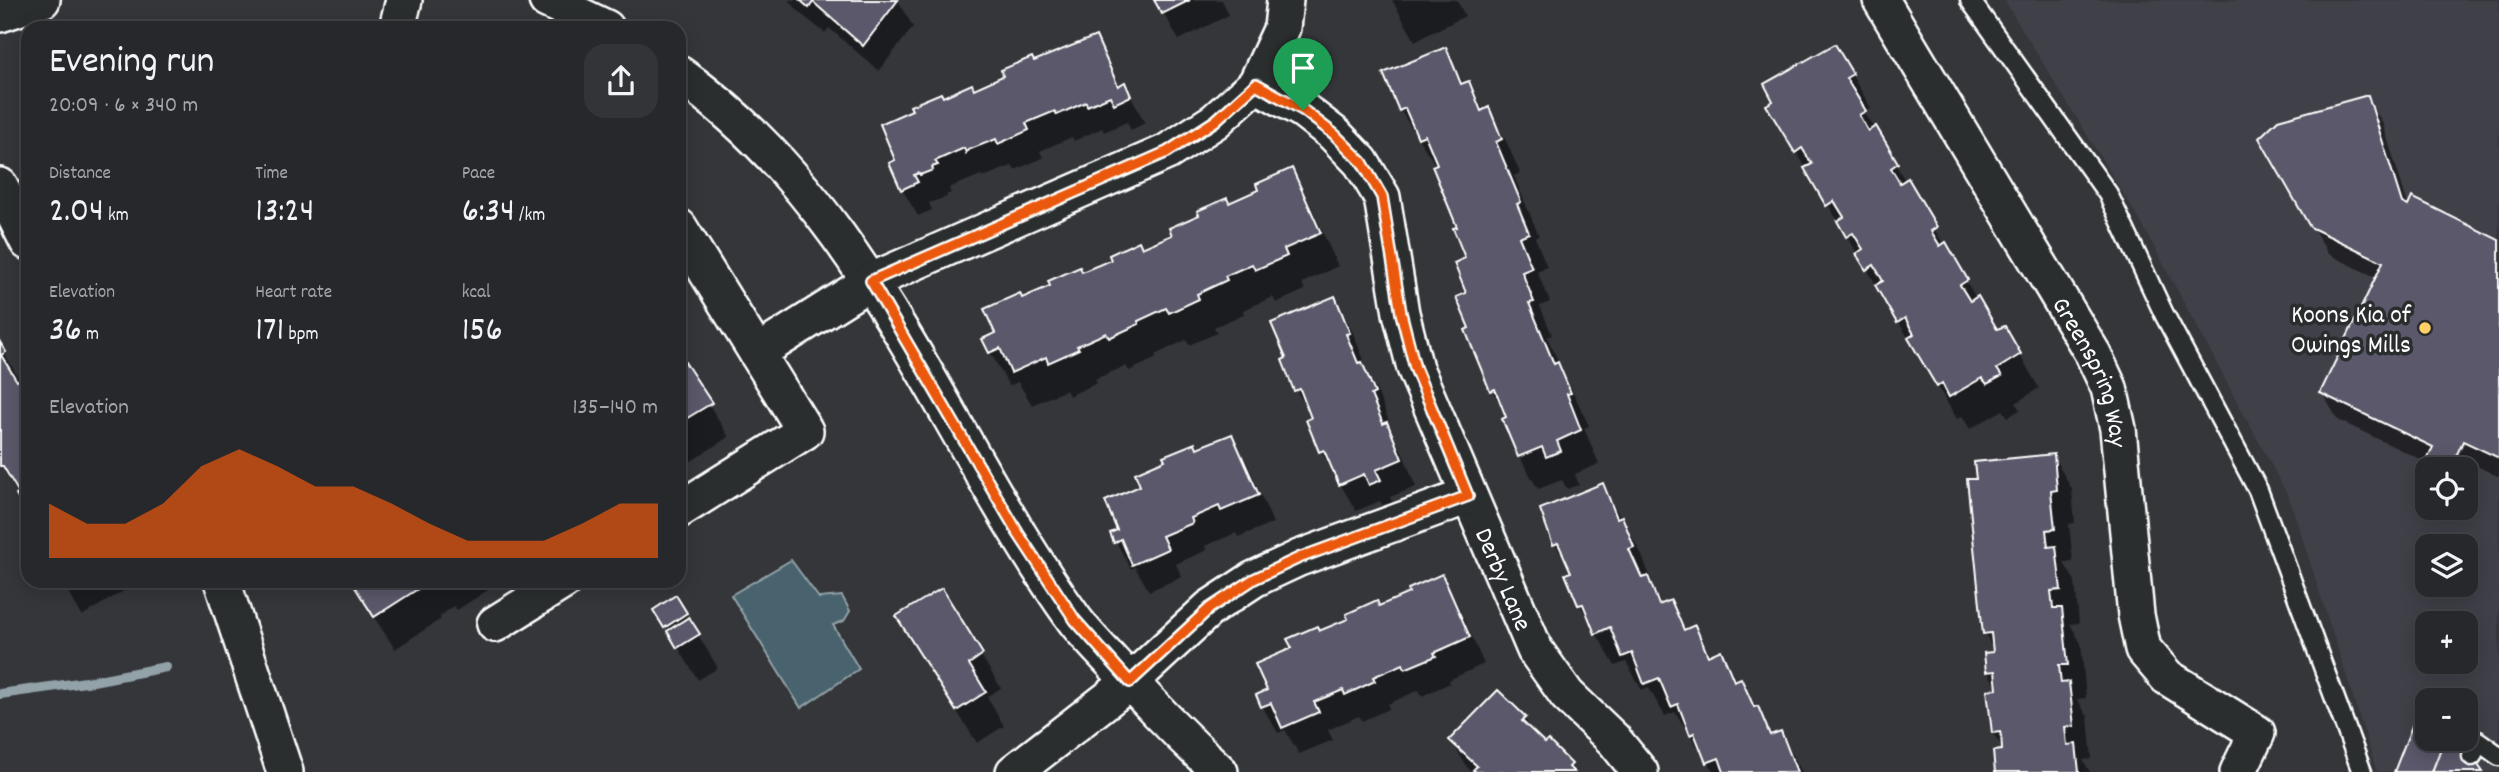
<!DOCTYPE html>
<html lang="en">
<head>
<meta charset="utf-8">
<style>
  :root { --surface:#27282c; --page:#333438; --text:#f1f3f6; --muted:#a4a6a9; --line:#434448; --accent:#ea580c }
  body { margin:0; font-family:Dekko,sans-serif; background:var(--page); color:var(--text); height:100vh; display:flex; flex-direction:column; font-size:26px; white-space:nowrap }
  * { box-sizing:border-box; margin:0 }
  p { font-size:23px; color:var(--muted) }
  .icon { flex:none; width:38px; height:38px; fill:none; stroke:currentColor; stroke-width:2; stroke-linecap:round; stroke-linejoin:round }
  .map { position:relative; flex:1; overflow:hidden }
  .side { position:absolute; left:21px; top:21px; width:665px; height:567px; display:flex; flex-direction:column; background:var(--surface); border-radius:21px; box-shadow:0 4px 18px #0003,0 0 0 2px var(--line) }
  .side>* { flex:none }
  .controls { position:absolute; left:2415px; top:457px; display:grid; gap:14px }
  .controls a { display:grid; place-items:center; width:63px; height:63px; border-radius:14px; background:var(--surface); box-shadow:0 4px 18px #0003,0 0 0 2px var(--line); font-size:35px }
  .pin { position:absolute; display:grid; place-items:center; width:60px; height:60px; color:#fff; margin:-72px -30px; border-radius:50% 50% 50% 0; rotate:-45deg; box-shadow:0 0 7px #0007 }
  .pin .icon { rotate:45deg }
  .round { display:grid; place-items:center; flex:none; width:74px; height:74px; border-radius:21px; background:var(--page) }
  .summary { display:flex; align-items:center; justify-content:space-between; height:119px; padding:0 28px }
  h1 { font-size:38px; font-weight:600; line-height:52px }
  .stats { display:grid; grid-template-columns:repeat(3,1fr); gap:10px; height:119px; padding:7px 28px }
  .stats div { display:grid; align-content:center }
  .stats b { font-size:35px; font-weight:600 }
  .stats small { font-size:19px; font-weight:400 }
  .stats p { font-size:19px }
  .chart { height:196px; padding:14px 28px }
  .chart p { display:flex; justify-content:space-between }
  .chart svg { width:100%; height:126px; margin-top:7px; fill:var(--accent); opacity:.7 }
  .map>svg:first-child { display:block }
  .built { fill:#3f4048; fill-rule:evenodd }
  .water { fill:#4a646e; stroke:#92a2a8; stroke-width:2 }
  .shadow { fill:#0007; fill-rule:evenodd }
  .lines { fill:none; stroke-linecap:round; stroke-linejoin:round }
  .stream { stroke:#92a2a8; stroke-width:10 }
  .building { fill:#5a596a; stroke:#fff; stroke-width:2 }
  .service-casing { stroke:#fff; stroke-width:23 }
  .minor-casing { stroke:#fff; stroke-width:40 }
  .service { stroke:#2a2d2e; stroke-width:18 }
  .minor { stroke:#2a2d2e; stroke-width:35 }
  .route-casing { stroke:#fff; stroke-width:14 }
  .route { stroke:#ea580c; stroke-width:9 }
  .poi-dot { fill:#ffd166; stroke:#2a2d2e; stroke-width:2.5 }
  .labels { text-anchor:middle; stroke-width:7; stroke-linejoin:round; paint-order:stroke }
  .poi-label { font-size:26px; fill:#fff; stroke:#2a2d2e; text-anchor:end }
  .street-label { font-size:26px; fill:#fff; stroke:#2a2d2e }
</style>
</head>
<body>
<div class="map">
<svg width="2499" height="772" viewBox="0 0 2499 772">
  <rect width="100%" height="100%" fill="#34363a"/>
  <filter id="ink" filterUnits="userSpaceOnUse"><feTurbulence type="fractalNoise" baseFrequency=".0143" numOctaves="2"/><feDisplacementMap in="SourceGraphic" scale="14" xChannelSelector="R" yChannelSelector="G"/><feConvolveMatrix kernelMatrix="1 2 1 2 8 2 1 2 1" color-interpolation-filters="sRGB"/></filter>
  <g filter="url(#ink)">
    <path class="built" d="M2004 0H2499V772H2377L2290 500 2140 221ZM2427 469H2466V508H2427ZM2427 546H2466V584H2427ZM2427 623H2466V662H2427ZM2427 700H2466V738H2427Z"/>
    <path class="water" d="M791 560 819 598 842 596 850 611 844 621 833 625 859 669 801 708 731 595Z"/>
    <g class="shadow">
      <path d="M789 0H898L913 27 879 71 829 28 825 33 801 14Z"/>
      <path d="M1156 0H1222L1229 15 1179 40Z"/>
      <path d="M1392 0H1457L1465 16 1415 41Z"/>
      <path d="M1096 39 1120 87 1125 85 1145 123 1131 130 1127 122 1104 132 1102 128 1074 141 1072 137 1040 151 1043 158 1015 170 1012 166 983 177 981 175 949 188 951 193 946 195 947 197 929 203 932 210 918 216 902 189 897 161 943 99 974 91 1034 63Z"/>
      <path d="M1835 47 1871 108 1864 111 1874 129 1996 331 2004 328 2039 388 2016 403 2020 410 2008 417 2003 410 1970 429 1962 416 1957 419 1788 138Z"/>
      <path d="M1445 50 1465 85 1468 83 1484 111 1488 109 1507 143 1520 173 1514 176 1539 236 1535 237 1547 267 1537 271 1550 302 1540 306 1552 335 1547 337 1589 426 1584 428 1599 464 1575 474 1579 485 1567 489 1562 480 1538 489 1519 456 1508 418 1492 390 1467 331 1472 328 1467 259 1459 228 1436 166 1400 110Z"/>
      <path d="M2367 97 2383 124 2409 208 2499 242V477L2479 467 2466 494V469H2452L2469 434 2427 469V472L2425 468 2428 463 2338 420 2322 393 2377 278 2328 254 2261 138Z"/>
      <path d="M1291 170 1310 204 1338 266 1302 283 1305 290 1276 303 1273 297 1243 310 1244 314 1214 327 1217 333 1189 345 1186 340 1155 355 1157 358 1129 371 1126 366 1095 379 1097 383 1069 396 1066 390 1032 405 1018 382 1009 386 990 352 997 334 1022 300 1175 236 1229 205 1261 191Z"/>
      <path d="M1335 299 1350 326 1364 360 1360 362 1377 391 1389 421 1385 422 1402 451 1416 487 1390 497 1395 507 1386 511 1380 501 1356 511 1321 451 1308 421 1313 419 1296 390 1284 361Z"/>
      <path d="M0 345 28 395V512L0 464Z"/>
      <path d="M679 356 729 437 682 467 679 463Z"/>
      <path d="M1231 436 1247 463 1273 523 1238 537 1236 533 1205 546 1207 550 1176 564 1182 577 1149 591 1135 567 1131 569 1116 542 1142 487 1197 450Z"/>
      <path d="M2053 456 2072 489 2075 523 2069 524 2073 562 2064 563 2075 581 2079 623 2070 624 2081 643 2086 698 2077 699 2088 717 2092 759 2083 760 2090 772H1997L2004 751 1993 733 1999 691 1987 671 1995 654 1985 633 1978 480Z"/>
      <path d="M1602 485 1640 551 1652 581 1649 582 1663 606 1671 603 1687 631 1694 627 1711 656 1720 652 1737 681 1741 680 1773 736 1781 733 1802 772H1714L1675 712 1665 716 1648 687 1642 690 1626 662 1615 666 1580 605 1568 575 1572 573 1555 544ZM1617 622 1619 626 1597 635V631Z"/>
      <path d="M1442 577 1457 603 1484 664 1449 680 1450 683 1422 696 1419 690 1388 704 1389 709 1362 721 1359 716 1328 730 1333 740 1299 754 1285 730 1278 733 1262 706 1294 649 1319 633 1412 594Z"/>
      <path d="M62 581H126L130 587 82 616Z"/>
      <path d="M350 581H487L484 583 488 590 457 610 454 606 440 616 441 619 395 649Z"/>
      <path d="M941 590 1001 688 987 697 1004 726 977 743 918 650Z"/>
      <path d="M676 598 718 668 698 680 655 610Z"/>
      <path d="M1498 692 1525 719 1535 736 1571 765 1575 772H1472L1467 767 1451 740Z"/>
    </g>
    <g class="lines">
      <path class="stream" d="M0 694 93 681 166 667"/>
    </g>
    <g class="building">
      <path d="M800 0H898L863 46 813 2 809 8Z"/>
      <path d="M1154 0H1190L1162 14Z"/>
      <path d="M1096 36 1118 86 1125 82 1131 96 1114 104 1110 96 1087 106 1086 102 1057 115 1055 111 1026 123 1029 130 998 144 996 139 968 150 966 153 964 148 935 161 938 165 932 167 933 170 920 175 919 173 914 175 918 182 901 190 889 163 895 160 880 124 912 110 910 106 941 93 943 97 972 84 974 89 1003 76 1001 70 1032 57 1034 61Z"/>
      <path d="M1835 44 1853 74 1846 78 1866 111 1859 115 1868 131 1876 126 1898 163 1891 168 1900 183 1908 178 1937 227 1931 231 1940 246 1946 242 1968 280 1960 285 1970 301 1978 296 1997 329 2005 326 2021 354 1997 369 2002 376 1987 384 1982 378 1949 397 1942 383 1937 387 1908 338 1914 334 1905 318 1897 323 1875 285 1883 281 1874 265 1866 270 1856 254 1863 249 1853 233 1846 237 1837 221 1844 217 1834 201 1826 206 1804 168 1812 164 1802 148 1795 153 1766 105 1773 101 1764 84Z"/>
      <path d="M1446 47 1461 84 1469 81 1481 111 1489 107 1502 139 1496 142 1521 202 1517 204 1529 233 1519 237 1532 268 1522 272 1534 302 1529 303 1554 364 1558 362 1571 393 1567 394 1581 430 1557 441 1561 451 1546 457 1542 447 1518 457 1502 419 1506 417 1495 389 1490 391 1465 330 1469 328 1456 297 1466 293 1454 263 1465 258 1453 228 1457 227 1432 166 1437 164 1425 135 1418 138 1405 108 1399 111 1383 73Z"/>
      <path d="M2368 95 2402 203 2408 206 2412 197 2499 240V458L2463 441 2450 469 2427 470 2423 469 2433 447 2320 393 2383 262 2310 227 2259 138 2278 120Z"/>
      <path d="M1292 168 1321 233 1284 249 1287 256 1255 270 1252 264 1225 276 1227 280 1197 294 1199 299 1169 313 1166 308 1138 321 1139 324 1109 338 1106 333 1077 346 1079 349 1048 363 1046 357 1011 373 1000 348 989 353 982 339 995 333 984 309 1020 293 1022 298 1050 286 1048 281 1080 267 1082 272 1111 260 1109 255 1139 241 1142 248 1172 235 1169 228 1199 215 1197 211 1227 198 1229 203 1258 190 1256 184Z"/>
      <path d="M1335 296 1350 333 1346 334 1358 363 1362 362 1375 393 1371 395 1383 424 1387 422 1402 459 1376 470 1381 480 1369 485 1364 474 1339 485 1324 450 1319 452 1306 420 1311 418 1300 389 1294 391 1282 360 1286 358 1271 323Z"/>
      <path d="M0 342 6 352 1 355 17 381 21 379 28 391V515L16 495 19 493 3 466H0Z"/>
      <path d="M679 353 712 403 679 423Z"/>
      <path d="M1232 434 1259 495 1221 511 1219 506 1191 518 1193 523 1162 536 1168 549 1132 565 1121 539 1114 543 1110 533 1117 530 1105 501 1140 486 1135 473 1165 460 1163 456 1195 443 1197 448Z"/>
      <path d="M2054 454 2057 490 2051 491 2055 529 2046 530 2048 547 2056 546 2061 590 2051 591 2053 608H2062L2068 665H2059L2061 683 2069 682 2074 726 2065 727 2067 745 2076 744 2079 772H1995L1993 751 2002 750 2001 732 1992 733 1987 690 1997 689 1995 671 1986 672 1984 653 1993 652 1991 633 1983 634 1967 479H1976L1974 462Z"/>
      <path d="M1603 483 1617 518 1622 516 1634 547 1629 549 1642 578 1648 576 1659 605 1671 600 1684 630 1695 625 1708 656 1721 650 1734 681 1741 678 1754 707 1758 706 1770 735 1781 731 1797 772H1724L1719 758 1706 763 1694 733 1690 735 1678 704 1671 707 1659 678 1644 684 1632 653 1622 657 1610 627 1595 634 1583 604 1578 605 1565 574 1571 572 1558 543 1553 545 1540 509Z"/>
      <path d="M1442 574 1470 637 1434 653 1436 656 1405 669 1403 664 1373 677 1375 681 1345 695 1343 690 1314 702 1319 712 1282 728 1271 703 1261 707 1256 695 1267 690 1255 664 1292 648 1287 639 1317 626 1319 631 1348 619 1346 614 1377 600 1379 606 1409 593 1408 589Z"/>
      <path d="M351 581H423L422 582 424 585 374 617Z"/>
      <path d="M942 588 983 654 969 664 986 692 956 711 896 616Z"/>
      <path d="M676 595 687 613 664 628 653 610Z"/>
      <path d="M689 617 700 634 677 648 667 631Z"/>
      <path d="M1498 690 1526 717 1522 721 1545 743 1548 740 1572 764 1569 767 1574 772H1476L1473 770 1477 766 1449 740Z"/>
      <path d="M2417 713 2427 717V738H2445L2432 772H2394Z"/>
      <path d="M2445 738H2459L2483 772H2432Z"/>
    </g>
    <g class="lines">
      <g class="service-casing">
        <g id="service">
          <path d="M1970 0 2108 194 2164 314 2258 490 2362 772"/>
          <path d="M2472 756 2478 741 2499 756"/>
        </g>
      </g>
      <g class="minor-casing">
        <g id="minor">
          <path d="M547 0 606 28"/>
          <path id="s1" d="M1881 0 2093 354 2109 388 2118 429 2136 615 2143 649 2167 677 2257 733 2238 772"/>
          <path d="M0 14 42 0"/>
          <path d="M397 28 404 0"/>
          <path d="M679 74C869 207 943 436 1074 619 1085 634 1099 648 1112 662 1146 700 1182 737 1220 772"/>
          <path id="s2" d="M1256 84 1303 110 1334 134 1361 162 1382 197 1401 313 1415 368 1535 650 1567 695 1614 740 1640 772"/>
          <path d="M0 186 28 242"/>
          <path d="M679 227 757 353 871 281 1167 152 1215 121 1256 84 1282 28 1285 0"/>
          <path d="M679 510 805 431 757 353"/>
          <path d="M222 581 285 772"/>
          <path d="M495 624 564 581"/>
          <path d="M1014 772 1130 682 1210 608 1254 579 1299 558 1468 496"/>
        </g>
      </g>
      <use href="#service" class="service"/>
      <use href="#minor" class="minor"/>
    </g>
  </g>
  <g class="lines" filter="url(#ink)">
    <g class="route-casing">
      <path id="route" d="M1256 84 1303 110 1334 134 1362 162 1382 197 1401 313 1415 368 1468 496 1299 558 1254 579 1210 608 1130 682 1075 620 1018 533 871 281 1167 152 1215 121Z"/>
    </g>
    <use href="#route" class="route"/>
  </g>
  <circle class="poi-dot" cx="2425" cy="328" r="7"/>
  <g class="labels">
    <g class="poi-label">
      <text x="2411" y="322">Koons Kia of<tspan x="2411" dy="30">Owings Mills</tspan></text>
    </g>
    <g class="street-label">
      <text dy="9" stroke="none"><textPath href="#s1" startOffset="429">Greenspring Way</textPath></text>
      <text dy="9" stroke="none"><textPath href="#s2" startOffset="576">Derby Lane</textPath></text>
    </g>
  </g>
</svg>
<div class="controls">
<a><svg class="icon" aria-label="locate" viewBox="0 0 24 24"><circle cx="12" cy="12" r="6"/><path d="M12 2v4M12 18v4M2 12h4M18 12h4"/></svg></a>
<a><svg class="icon" aria-label="layers" viewBox="0 0 24 24"><path d="M12 4l9 5-9 5-9-5zM3 14l9 5 9-5"/></svg></a>
<a>+</a>
<a>−</a>
</div>
<div class="pin" style="left:1303px;top:110px;background:#1e9e55"><svg class="icon" aria-label="arrive" viewBox="0 0 24 24"><path d="M6 21V4h12l-3 4 3 4H6"/></svg></div>
<section class="side">
<div class="summary"><div><h1>Evening run</h1><p>20:09 · 6 × 340 m</p></div><a class="round"><svg class="icon" aria-label="share" viewBox="0 0 24 24"><path d="M12 15V3M7 8l5-5 5 5M5 13v7h14v-7"/></svg></a></div>
<div class="stats">
<div><p>Distance</p><b>2.04<small> km</small></b></div>
<div><p>Time</p><b>13:24</b></div>
<div><p>Pace</p><b>6:34<small> /km</small></b></div>
</div>
<div class="stats">
<div><p>Elevation</p><b>36<small> m</small></b></div>
<div><p>Heart rate</p><b>171<small> bpm</small></b></div>
<div><p>kcal</p><b>156</b></div>
</div>
<div class="chart"><p><span>Elevation</span>135–140 m</p>
<svg viewBox="0 0 160 44" preserveAspectRatio="none"><path d="M0 44V25L10 32L20 32L30 25L40 12L50 6L60 12L70 19L80 19L90 25L100 32L110 38L120 38L130 38L140 32L150 25L160 25V44z"/></svg>
</div>
</section>
</div>
</body>
</html>
